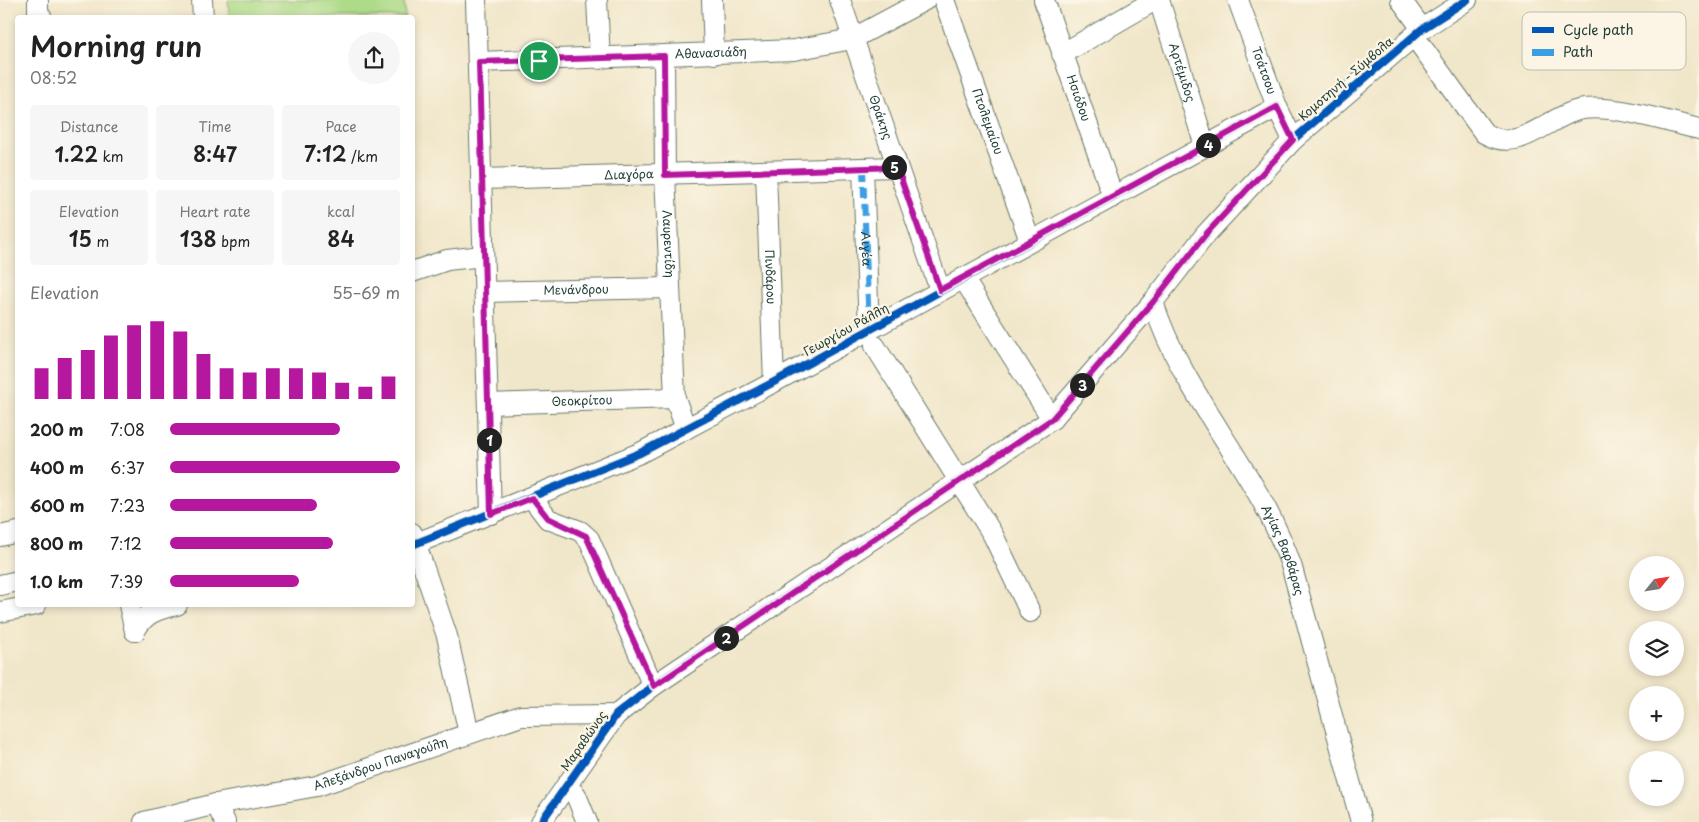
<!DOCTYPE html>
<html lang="en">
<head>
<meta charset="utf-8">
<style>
  :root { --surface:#fff; --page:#f6f6f6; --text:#222; --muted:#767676; --accent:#b5179e }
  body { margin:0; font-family:"Playpen Sans",sans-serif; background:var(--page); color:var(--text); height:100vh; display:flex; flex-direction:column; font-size:19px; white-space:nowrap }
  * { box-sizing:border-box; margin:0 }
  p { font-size:16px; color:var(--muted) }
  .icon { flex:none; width:28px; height:28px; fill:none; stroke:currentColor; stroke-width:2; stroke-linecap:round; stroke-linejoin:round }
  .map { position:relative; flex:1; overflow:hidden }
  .side { position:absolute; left:15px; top:15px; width:400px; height:592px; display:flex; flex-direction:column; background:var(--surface); border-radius:5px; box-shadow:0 2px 8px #0003 }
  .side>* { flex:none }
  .needle { width:32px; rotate:60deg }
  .controls { position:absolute; left:1629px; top:556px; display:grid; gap:10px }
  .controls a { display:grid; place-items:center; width:55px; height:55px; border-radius:50%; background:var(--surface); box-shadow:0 2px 8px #0003; font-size:25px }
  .pin { position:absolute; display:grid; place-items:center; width:42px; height:42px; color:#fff; margin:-21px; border:2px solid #fff; border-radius:50%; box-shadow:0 1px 5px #0007 }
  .km { position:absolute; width:25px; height:25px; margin:-12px; border-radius:50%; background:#222; color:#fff; font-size:14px; line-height:25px; text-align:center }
  .round { display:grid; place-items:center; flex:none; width:52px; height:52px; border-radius:26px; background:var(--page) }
  .overview { display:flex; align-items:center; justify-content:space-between; height:85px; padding:0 15px }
  h1 { font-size:28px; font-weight:600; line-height:38px }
  .figures { display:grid; grid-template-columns:repeat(3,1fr); gap:8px; height:85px; padding:5px 15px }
  .figures div { display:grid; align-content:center; border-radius:5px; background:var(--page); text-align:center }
  .figures b { font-size:21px; font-weight:600 }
  .figures small { font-size:14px; font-weight:400 }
  .figures p { font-size:14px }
  .chart { height:140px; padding:10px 15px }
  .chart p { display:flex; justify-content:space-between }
  .chart svg { width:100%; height:90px; margin-top:5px; stroke:var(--accent); stroke-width:6 }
  ul { padding:0 15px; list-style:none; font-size:16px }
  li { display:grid; grid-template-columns:80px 60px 1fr; align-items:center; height:38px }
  li i { height:12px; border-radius:6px; background:var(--accent) }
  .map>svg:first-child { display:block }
  .green { fill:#addb88; stroke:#668c5e }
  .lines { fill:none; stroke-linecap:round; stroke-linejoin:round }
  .minor-casing { stroke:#687868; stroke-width:22 }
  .minor { stroke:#fff; stroke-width:20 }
  .quiet { stroke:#3c9ee2; stroke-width:6; stroke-dasharray:12 6; stroke-linecap:butt }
  .cycleway-casing { stroke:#fcf5e5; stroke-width:11 }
  .cycleway { stroke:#0057b8; stroke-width:8 }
  .route-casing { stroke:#fff; stroke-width:10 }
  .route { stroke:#b5179e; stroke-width:6 }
  .labels { text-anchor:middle; stroke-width:4.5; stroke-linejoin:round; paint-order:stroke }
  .street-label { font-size:12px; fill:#1f3d34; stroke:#fcf5e5 }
  .key { fill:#fcf5e5; stroke:#babeb0; stroke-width:1 }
  .key-label { font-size:14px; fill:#1f3d34 }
</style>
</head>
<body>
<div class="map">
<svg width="1699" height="822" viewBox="0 0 1699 822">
  <rect width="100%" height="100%" fill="#fcf5e5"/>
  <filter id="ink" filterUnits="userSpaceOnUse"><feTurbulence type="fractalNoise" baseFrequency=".02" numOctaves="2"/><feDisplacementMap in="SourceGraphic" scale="10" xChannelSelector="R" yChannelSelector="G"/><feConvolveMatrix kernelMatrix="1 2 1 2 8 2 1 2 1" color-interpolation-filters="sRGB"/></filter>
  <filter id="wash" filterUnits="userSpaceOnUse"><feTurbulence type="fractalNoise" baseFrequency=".0096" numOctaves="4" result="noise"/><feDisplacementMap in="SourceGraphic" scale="20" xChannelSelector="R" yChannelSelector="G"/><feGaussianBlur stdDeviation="1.12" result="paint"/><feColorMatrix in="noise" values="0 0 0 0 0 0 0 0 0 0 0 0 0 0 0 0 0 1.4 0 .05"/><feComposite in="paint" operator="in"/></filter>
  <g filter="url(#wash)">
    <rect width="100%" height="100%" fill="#f0e6c9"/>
    <path class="green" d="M228 0H404L405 17H229Z"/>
  </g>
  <g filter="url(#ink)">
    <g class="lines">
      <g class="minor-casing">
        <g id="minor">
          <path d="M38 0V12L42 18"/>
          <path d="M202 0 203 18"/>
          <path d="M476 0 491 514"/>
          <path d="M597 0 600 59"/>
          <path d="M712 0 714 54"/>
          <path id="s1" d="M840 0 940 290"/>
          <path id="s2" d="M944 0 1030 241"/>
          <path id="s3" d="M1044 0 1113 197"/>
          <path id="s4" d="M1159 0 1205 146"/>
          <path id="s5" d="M1238 0 1277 107 1293 140"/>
          <path d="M1401 0 1422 29"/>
          <path d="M1414 36 1484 133C1519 154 1543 121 1575 111 1605 101 1667 122 1699 129"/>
          <path d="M1062 54 1155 0"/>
          <path id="s6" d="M664 56 665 175 675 398 686 429"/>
          <path id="s7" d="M479 62 794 50 852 39 925 0"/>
          <path id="s8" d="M863 168 869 330"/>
          <path id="s9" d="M766 172 774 382"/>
          <path id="s10" d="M481 179 897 167"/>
          <path d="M412 272 447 260 483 256"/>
          <path d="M963 278 1052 419"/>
          <path id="s11" d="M484 292 670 288"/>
          <path id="s12" d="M1153 302C1184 399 1260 472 1292 568L1361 822"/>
          <path d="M875 346 993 535 1030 612"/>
          <path id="s13" d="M488 404 675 398"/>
          <path d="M532 498 548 519 580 531 589 539 653 686"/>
          <path d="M412 533 447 636 469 733"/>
          <path d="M0 536 18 532"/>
          <path d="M412 545 640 453 774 382 1277 107"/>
          <path d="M0 585 18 581"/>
          <path d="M129 605 135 631"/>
          <path d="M0 612 36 605"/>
          <path d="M135 631C144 613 158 609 177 605"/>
          <path d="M566 786 576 795 587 822"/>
          <path d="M216 804 225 822"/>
          <path id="s14" d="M144 822 216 804 317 786 521 716 616 715"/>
          <path d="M541 822 616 715 653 686 1052 419 1153 302 1206 234 1293 140 1422 29 1467 0"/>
        </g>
      </g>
      <use href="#minor" class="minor"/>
      <path class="quiet" d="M863 168 869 330"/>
      <g class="cycleway-casing">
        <g id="cycleway">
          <path d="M412 545 640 453 774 382 1277 107"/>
          <path d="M541 822 616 715 653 686 1052 419 1153 302 1206 234 1293 140 1422 29 1467 0"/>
        </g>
      </g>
      <use href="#cycleway" class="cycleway"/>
    </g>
  </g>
  <g class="lines" filter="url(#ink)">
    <g class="route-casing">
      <path id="route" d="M664 56 665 175 897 167 940 290 1277 107 1293 140 1206 234 1153 302 1052 419 654 686 586 536 548 518 532 498 491 514 479 62Z"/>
    </g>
    <use href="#route" class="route"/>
  </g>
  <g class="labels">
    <g class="street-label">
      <text dy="4" stroke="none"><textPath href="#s7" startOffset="232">Αθανασιάδη</textPath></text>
      <text dy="4" stroke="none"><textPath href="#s5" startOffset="75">Τσάτσου</textPath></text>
      <text dy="4" stroke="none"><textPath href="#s4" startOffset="76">Αρτέμιδος</textPath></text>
      <text transform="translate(1346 79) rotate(-41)" y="4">Κομοτηνή - Σύμβολα</text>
      <text dy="4" stroke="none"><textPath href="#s3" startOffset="104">Ησιόδου</textPath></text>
      <text dy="4" stroke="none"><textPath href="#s1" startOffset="124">Θράκης</textPath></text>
      <text dy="4" stroke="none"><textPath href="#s2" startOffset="129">Πτολεμαίου</textPath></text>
      <text dy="4" stroke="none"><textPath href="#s10" startOffset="148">Διαγόρα</textPath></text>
      <text dy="4" stroke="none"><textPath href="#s6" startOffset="188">Λαυρεντίδη</textPath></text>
      <text dy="4" stroke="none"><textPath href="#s8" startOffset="81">Αιγέα</textPath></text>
      <text dy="4" stroke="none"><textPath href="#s9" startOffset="105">Πινδάρου</textPath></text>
      <text dy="4" stroke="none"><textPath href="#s11" startOffset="92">Μενάνδρου</textPath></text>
      <text transform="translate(846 330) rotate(-29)" y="4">Γεωργίου Ράλλη</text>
      <text dy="4" stroke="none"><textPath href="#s13" startOffset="94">Θεοκρίτου</textPath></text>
      <text dy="4" stroke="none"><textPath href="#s12" startOffset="281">Αγίας Βαρβάρας</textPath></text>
      <text transform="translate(584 741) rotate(-55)" y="4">Μαραθώνος</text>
      <text dy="4" stroke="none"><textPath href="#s14" startOffset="244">Αλεξάνδρου Παναγούλη</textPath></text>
    </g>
  </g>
  <rect x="1522" y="12" width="164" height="58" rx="8" class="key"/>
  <rect x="1532" y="27" width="22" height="6" fill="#0057b8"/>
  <rect x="1532" y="49" width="22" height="7" fill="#3c9ee2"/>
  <g class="key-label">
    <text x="1563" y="35">Cycle path</text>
    <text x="1563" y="57">Path</text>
  </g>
</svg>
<div class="controls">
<a><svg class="needle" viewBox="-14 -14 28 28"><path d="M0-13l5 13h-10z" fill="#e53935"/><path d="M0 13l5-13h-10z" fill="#767676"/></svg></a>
<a><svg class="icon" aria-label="layers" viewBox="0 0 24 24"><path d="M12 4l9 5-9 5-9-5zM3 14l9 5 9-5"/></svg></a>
<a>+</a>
<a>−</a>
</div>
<div class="pin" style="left:539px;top:61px;background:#1e9e55"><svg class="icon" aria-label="arrive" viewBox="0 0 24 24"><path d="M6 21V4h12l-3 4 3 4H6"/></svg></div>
<b class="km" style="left:489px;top:440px">1</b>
<b class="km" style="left:726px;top:638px">2</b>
<b class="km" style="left:1082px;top:385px">3</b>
<b class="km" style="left:1208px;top:145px">4</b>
<b class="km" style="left:894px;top:167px">5</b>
<section class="side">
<div class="overview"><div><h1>Morning run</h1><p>08:52</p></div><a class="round"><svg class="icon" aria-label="share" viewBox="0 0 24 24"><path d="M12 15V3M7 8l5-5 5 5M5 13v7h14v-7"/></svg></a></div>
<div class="figures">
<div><p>Distance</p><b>1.22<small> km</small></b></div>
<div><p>Time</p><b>8:47</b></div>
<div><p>Pace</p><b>7:12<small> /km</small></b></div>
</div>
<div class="figures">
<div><p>Elevation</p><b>15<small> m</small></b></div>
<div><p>Heart rate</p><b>138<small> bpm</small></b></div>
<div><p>kcal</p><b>84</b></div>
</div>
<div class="chart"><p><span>Elevation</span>55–69 m</p>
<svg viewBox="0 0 160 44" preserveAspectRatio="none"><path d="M5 44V29M15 44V24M25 44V20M35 44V13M45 44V8M55 44V6M65 44V11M75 44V22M85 44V29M95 44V31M105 44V29M115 44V29M125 44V31M135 44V36M145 44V38M155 44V33"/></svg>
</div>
<ul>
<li><b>200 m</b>7:08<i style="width:74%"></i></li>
<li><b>400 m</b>6:37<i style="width:100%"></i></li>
<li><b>600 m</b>7:23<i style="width:64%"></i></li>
<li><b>800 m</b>7:12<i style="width:71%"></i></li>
<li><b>1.0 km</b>7:39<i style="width:56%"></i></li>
</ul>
</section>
</div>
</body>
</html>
